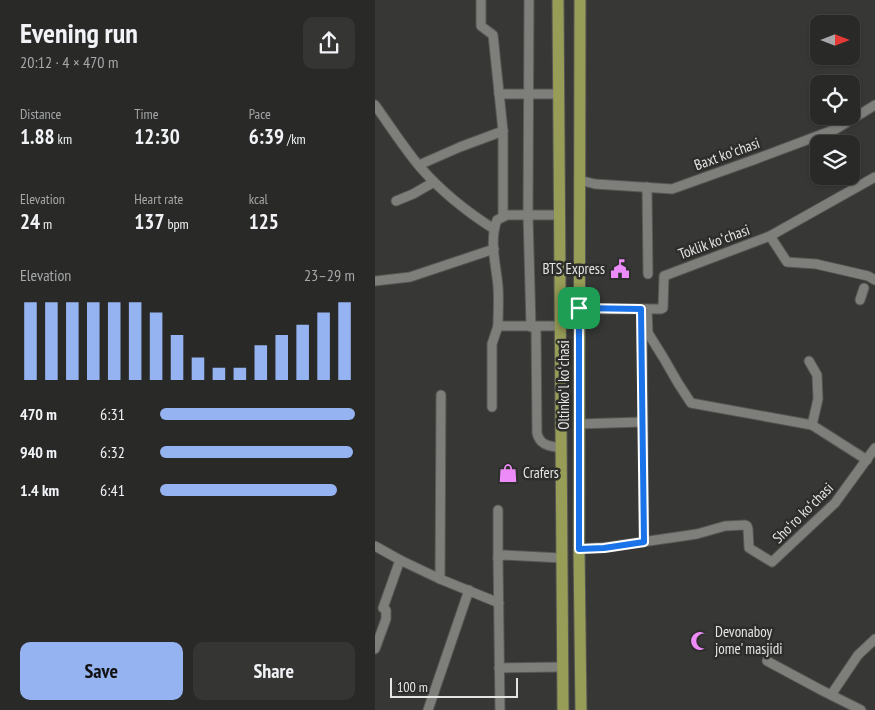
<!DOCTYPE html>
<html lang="en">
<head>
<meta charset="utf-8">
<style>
  :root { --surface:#292a28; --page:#353634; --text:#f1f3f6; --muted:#a5a7a8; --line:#454645; --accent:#95b2f1 }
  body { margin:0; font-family:"PT Sans Narrow",sans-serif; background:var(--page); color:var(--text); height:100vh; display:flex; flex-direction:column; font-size:19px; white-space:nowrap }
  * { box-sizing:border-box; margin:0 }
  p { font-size:16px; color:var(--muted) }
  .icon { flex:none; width:28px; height:28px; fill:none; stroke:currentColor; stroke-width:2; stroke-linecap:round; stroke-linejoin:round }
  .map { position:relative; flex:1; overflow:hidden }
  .side { display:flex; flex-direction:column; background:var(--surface); width:375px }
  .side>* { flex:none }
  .needle { width:32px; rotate:90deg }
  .fabs { position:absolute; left:435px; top:15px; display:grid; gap:10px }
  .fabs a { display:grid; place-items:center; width:50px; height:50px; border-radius:10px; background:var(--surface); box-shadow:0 1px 4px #0004,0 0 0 1px var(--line); font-size:25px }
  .scale { position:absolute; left:15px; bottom:12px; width:128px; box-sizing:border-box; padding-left:5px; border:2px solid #e5e5e3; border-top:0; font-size:14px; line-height:18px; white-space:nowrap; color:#e5e5e3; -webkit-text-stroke:4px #2d2e2b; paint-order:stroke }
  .pin { position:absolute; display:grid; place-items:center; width:42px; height:42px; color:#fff; margin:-21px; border-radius:10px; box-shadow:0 2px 8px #0006 }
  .round { display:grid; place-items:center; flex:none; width:52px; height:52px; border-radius:10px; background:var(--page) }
  .summary { display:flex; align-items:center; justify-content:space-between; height:85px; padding:0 20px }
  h1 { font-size:28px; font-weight:700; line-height:38px }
  .metrics { display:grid; grid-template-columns:repeat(3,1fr); gap:8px; height:85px; padding:5px 20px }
  .metrics div { display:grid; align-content:center }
  .metrics b { font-size:21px; font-weight:700 }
  .metrics small { font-size:14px; font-weight:400 }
  .metrics p { font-size:14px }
  .chart { height:140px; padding:10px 20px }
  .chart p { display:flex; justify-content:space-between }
  .chart svg { width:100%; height:90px; margin-top:5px; stroke:var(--accent); stroke-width:6 }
  .action { display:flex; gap:10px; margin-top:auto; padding:10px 20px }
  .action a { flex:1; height:58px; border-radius:10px; background:var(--accent); color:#111; font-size:20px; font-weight:700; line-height:58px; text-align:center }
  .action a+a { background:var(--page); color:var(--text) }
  ul { padding:0 20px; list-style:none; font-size:16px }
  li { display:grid; grid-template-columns:80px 60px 1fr; align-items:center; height:38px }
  li i { height:12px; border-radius:6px; background:var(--accent) }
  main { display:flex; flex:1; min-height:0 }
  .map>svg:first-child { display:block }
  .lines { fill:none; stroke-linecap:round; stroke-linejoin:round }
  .minor-casing { stroke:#565654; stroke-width:11 }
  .major-casing { stroke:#565654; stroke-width:13 }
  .minor { stroke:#7e7f7b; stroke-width:9 }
  .major { stroke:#979c56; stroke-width:11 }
  .route-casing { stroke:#fff; stroke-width:10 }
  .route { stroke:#1a73e8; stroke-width:6 }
  .labels { text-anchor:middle; stroke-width:5; stroke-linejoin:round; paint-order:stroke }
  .street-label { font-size:15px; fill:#e5e5e3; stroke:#2d2e2b }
  .poi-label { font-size:15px; fill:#e5e5e3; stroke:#2d2e2b; text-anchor:start }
</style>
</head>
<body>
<main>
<section class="side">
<div class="summary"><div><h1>Evening run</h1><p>20:12 · 4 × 470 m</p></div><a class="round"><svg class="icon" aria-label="share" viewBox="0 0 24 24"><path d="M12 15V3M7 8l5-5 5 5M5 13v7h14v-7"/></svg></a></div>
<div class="metrics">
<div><p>Distance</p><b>1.88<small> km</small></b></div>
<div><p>Time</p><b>12:30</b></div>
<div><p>Pace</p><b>6:39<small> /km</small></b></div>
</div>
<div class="metrics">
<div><p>Elevation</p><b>24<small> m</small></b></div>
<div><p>Heart rate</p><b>137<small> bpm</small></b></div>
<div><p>kcal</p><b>125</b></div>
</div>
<div class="chart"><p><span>Elevation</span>23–29 m</p>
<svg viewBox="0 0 160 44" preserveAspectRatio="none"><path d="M5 44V6M15 44V6M25 44V6M35 44V6M45 44V6M55 44V6M65 44V11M75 44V22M85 44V33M95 44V38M105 44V38M115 44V27M125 44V22M135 44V17M145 44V11M155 44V6"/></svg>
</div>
<ul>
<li><b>470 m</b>6:31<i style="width:100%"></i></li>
<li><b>940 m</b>6:32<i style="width:99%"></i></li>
<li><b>1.4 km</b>6:41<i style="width:91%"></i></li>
</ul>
<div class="action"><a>Save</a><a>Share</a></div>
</section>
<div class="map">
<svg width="500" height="710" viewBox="0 0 500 710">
  <rect width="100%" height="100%" fill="#373835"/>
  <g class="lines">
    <g class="minor-casing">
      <g id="minor">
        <path d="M106 0V26L118 35 128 131V216"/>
        <path d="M154 0 153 215 156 327"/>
        <path d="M124 94H184"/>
        <path d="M0 105C15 126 29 148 45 167 66 191 92 212 119 229"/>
        <path d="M44 165 85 147 128 131"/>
        <path d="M204 180 220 184 297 189 381 159 461 129 500 105"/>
        <path d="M272 187 273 274"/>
        <path d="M21 201 38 194 59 182"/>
        <path d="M185 215H132L122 220C114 241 121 265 123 286 124 300 123 313 123 326H185"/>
        <path d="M395 236 412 262 441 264 493 276 500 280"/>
        <path d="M0 281 35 277 119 249"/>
        <path d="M485 300 489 288"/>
        <path d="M204 309H286L288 308 289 276 395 236 500 177"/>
        <path d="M267 309 269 542"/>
        <path d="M272 309 273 333 288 357 303 383 316 403 437 425 492 460"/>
        <path d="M161 327 162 433C165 446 175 446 186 448"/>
        <path d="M434 361 442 375 443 399 437 425"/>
        <path d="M117 407V344L123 326"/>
        <path d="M204 424 267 422"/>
        <path d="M123 510V558"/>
        <path d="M0 546 25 560 65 579 124 603"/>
        <path d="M204 549 233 547 322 534 350 526 370 525 372 526 373 529 374 548 397 562 460 503 500 448"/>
        <path d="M65 579 66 395"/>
        <path d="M0 649 11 619V610L8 608 25 560"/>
        <path d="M392 661 446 690 486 710"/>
        <path d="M124 668 188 667"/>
        <path d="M456 695 483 655 500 639"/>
        <path d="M53 710 94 590"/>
        <path d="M125 710 123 558 128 555 187 558"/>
      </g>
    </g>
    <g class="major-casing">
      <g id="major">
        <path d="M183 0 188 710"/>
        <path d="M205 0 204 549 206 710"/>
      </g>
    </g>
    <use href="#minor" class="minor"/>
    <use href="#major" class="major"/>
  </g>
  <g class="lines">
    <g class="route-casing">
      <path id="route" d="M204 308 266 309 269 542 229 548 204 549Z"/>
    </g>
    <use href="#route" class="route"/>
  </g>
  <defs>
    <g id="civic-bare" transform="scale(1.5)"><path d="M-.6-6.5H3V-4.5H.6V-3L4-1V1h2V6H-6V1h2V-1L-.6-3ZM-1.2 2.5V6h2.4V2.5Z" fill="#ed8cf9" stroke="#2d2e2b" stroke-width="2.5" paint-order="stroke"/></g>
    <g id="shop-bare" transform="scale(1.5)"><path d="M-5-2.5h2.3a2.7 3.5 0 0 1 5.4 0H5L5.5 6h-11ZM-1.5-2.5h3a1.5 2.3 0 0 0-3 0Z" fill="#ed8cf9" stroke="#2d2e2b" stroke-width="2.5" paint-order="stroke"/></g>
    <g id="mosque-bare" transform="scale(1.5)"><path d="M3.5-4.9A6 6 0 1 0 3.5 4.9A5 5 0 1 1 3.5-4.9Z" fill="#ed8cf9" stroke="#2d2e2b" stroke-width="2.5" paint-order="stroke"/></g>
  </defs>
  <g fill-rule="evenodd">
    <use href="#civic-bare" x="245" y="269"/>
    <use href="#shop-bare" x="133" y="473"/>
    <use href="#mosque-bare" x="325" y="641"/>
  </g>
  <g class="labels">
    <g class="street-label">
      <text transform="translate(352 154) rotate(-20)" y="5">Baxt koʻchasi</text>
      <text transform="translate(339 242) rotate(-20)" y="5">Toklik koʻchasi</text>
      <text transform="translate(189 385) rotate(-90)" y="5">Oltinkoʻl koʻchasi</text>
      <text transform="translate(428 513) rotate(-45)" y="5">Shoʻro koʻchasi</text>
    </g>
    <g class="poi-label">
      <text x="230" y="274" text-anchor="end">BTS Express</text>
      <text x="148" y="478">Crafers</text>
      <text x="340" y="637">Devonaboy<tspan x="340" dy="17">jome' masjidi</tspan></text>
    </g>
  </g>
</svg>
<div class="fabs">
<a><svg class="needle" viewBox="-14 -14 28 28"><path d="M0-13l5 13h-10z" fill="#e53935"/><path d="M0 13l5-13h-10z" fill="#a5a7a8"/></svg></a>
<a><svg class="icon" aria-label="locate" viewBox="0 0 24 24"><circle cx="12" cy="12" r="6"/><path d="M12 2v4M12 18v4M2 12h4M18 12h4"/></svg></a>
<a><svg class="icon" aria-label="layers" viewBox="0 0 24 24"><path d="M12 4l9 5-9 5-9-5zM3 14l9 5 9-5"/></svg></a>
</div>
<div class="scale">100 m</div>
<div class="pin" style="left:204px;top:308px;background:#1e9e55"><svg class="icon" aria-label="arrive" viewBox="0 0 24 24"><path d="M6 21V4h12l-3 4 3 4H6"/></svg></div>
</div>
</main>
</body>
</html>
